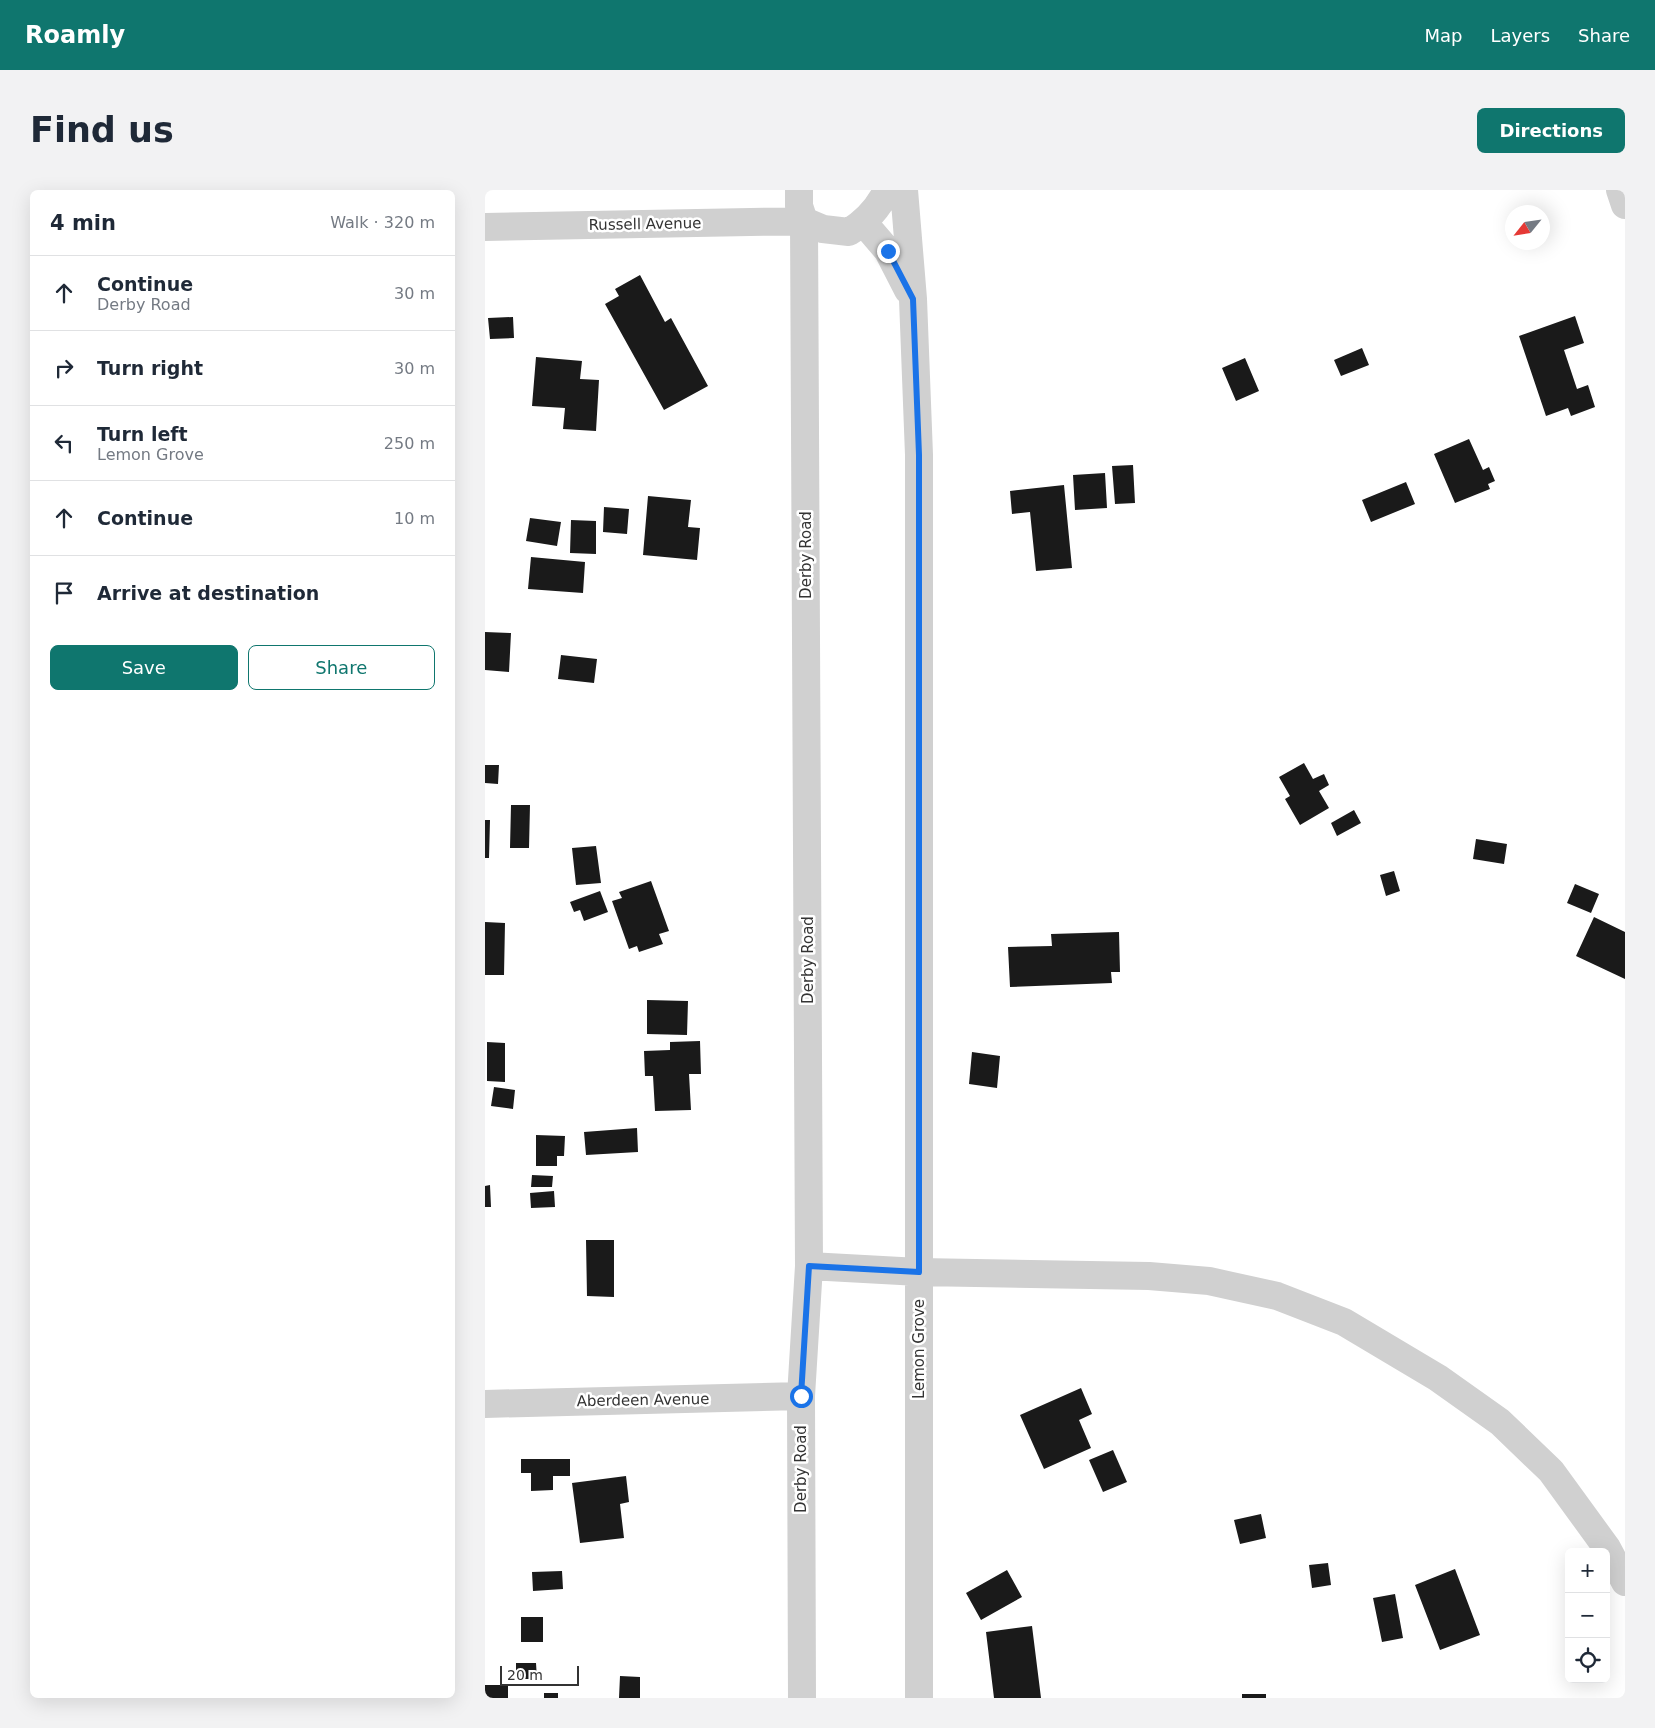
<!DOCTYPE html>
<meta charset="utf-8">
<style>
body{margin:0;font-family:"DejaVu Sans",sans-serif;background:#f2f2f3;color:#1f2937}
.controls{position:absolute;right:15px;bottom:15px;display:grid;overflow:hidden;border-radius:8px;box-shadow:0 5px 20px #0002}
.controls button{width:45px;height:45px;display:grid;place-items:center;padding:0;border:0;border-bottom:1px solid #e0e1e3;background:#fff;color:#1f2937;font:25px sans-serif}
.compass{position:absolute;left:1020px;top:15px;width:45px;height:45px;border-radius:50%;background:#fff;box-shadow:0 5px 20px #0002;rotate:240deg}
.scale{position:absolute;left:15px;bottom:12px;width:79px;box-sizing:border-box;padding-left:5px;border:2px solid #333;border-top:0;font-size:14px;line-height:18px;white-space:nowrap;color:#333;-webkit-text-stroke:4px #fff;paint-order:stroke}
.stop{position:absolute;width:15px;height:15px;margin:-11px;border:4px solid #1a73e8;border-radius:50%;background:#fff}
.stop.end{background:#1a73e8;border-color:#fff;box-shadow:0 1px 5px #0008}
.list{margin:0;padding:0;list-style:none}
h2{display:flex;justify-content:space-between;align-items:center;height:65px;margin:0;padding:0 20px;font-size:21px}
h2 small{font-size:16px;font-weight:400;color:#747a83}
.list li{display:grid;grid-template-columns:32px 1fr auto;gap:15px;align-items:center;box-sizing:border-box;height:75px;padding:0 20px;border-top:1px solid #e0e1e3}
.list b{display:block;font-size:19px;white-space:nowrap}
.list p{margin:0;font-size:16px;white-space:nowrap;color:#747a83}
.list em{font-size:16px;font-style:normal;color:#747a83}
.actions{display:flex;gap:10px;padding:15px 20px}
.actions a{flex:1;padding:11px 0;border:1px solid #0f766e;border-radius:8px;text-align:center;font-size:18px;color:#0f766e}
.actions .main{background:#0f766e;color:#fff}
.icon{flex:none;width:28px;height:28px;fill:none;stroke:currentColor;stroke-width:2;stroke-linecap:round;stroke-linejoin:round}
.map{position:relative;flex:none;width:1140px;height:1508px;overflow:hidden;border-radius:8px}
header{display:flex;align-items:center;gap:30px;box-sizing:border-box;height:70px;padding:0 25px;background:#0f766e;color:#fff}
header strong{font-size:24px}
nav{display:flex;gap:28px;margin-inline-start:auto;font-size:18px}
.intro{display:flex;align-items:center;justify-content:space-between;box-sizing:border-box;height:120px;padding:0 30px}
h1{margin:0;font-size:35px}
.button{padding:12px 22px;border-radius:8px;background:#0f766e;color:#fff;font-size:18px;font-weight:700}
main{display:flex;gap:30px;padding:0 30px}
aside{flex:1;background:#fff;border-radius:8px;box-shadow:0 5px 20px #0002}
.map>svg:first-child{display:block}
</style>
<header>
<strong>Roamly</strong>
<nav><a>Map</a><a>Layers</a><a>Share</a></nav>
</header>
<div class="intro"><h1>Find us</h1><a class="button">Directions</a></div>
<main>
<aside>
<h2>4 min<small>Walk · 320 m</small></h2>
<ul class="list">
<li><svg class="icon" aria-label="ahead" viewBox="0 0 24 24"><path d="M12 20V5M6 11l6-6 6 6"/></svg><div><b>Continue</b><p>Derby Road</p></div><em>30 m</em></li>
<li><svg class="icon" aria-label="right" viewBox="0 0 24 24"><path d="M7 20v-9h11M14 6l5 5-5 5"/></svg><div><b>Turn right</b></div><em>30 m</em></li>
<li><svg class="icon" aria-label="left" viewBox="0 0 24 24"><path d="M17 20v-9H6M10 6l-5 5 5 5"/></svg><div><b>Turn left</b><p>Lemon Grove</p></div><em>250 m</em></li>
<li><svg class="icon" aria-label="ahead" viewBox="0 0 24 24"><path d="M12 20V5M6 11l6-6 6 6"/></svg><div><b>Continue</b></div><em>10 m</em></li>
<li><svg class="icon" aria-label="arrive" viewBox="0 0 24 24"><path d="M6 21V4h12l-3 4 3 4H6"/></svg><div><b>Arrive at destination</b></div></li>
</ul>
<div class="actions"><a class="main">Save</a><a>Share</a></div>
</aside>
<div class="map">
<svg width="1140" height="1508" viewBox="0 0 1140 1508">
<rect width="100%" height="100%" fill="#fff"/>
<path fill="#1a1a1a" d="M155,85L180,132L186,128L223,196L179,220L120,114L134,106L130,99Z
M1090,126L1099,153L1079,160L1092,199L1103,195L1110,217L1086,226L1083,218L1061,226L1034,146Z
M28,127L29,148L5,149L3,128Z
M877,158L884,175L856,186L849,170Z
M51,167L97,171L95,189L114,190L111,241L78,239L80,218L47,216Z
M760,168L774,201L751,211L737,178Z
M984,249L998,280L1004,277L1010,291L1003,294L1005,299L970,313L949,264Z
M648,275L650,313L630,314L627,276Z
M620,283L622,318L590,320L588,285Z
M921,292L930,314L886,332L877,310Z
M579,295L587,378L551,381L545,322L527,324L525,301Z
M163,306L206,310L203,337L215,338L212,370L158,365Z
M119,317L144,319L142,344L118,342Z
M45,328L76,332L72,356L41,351Z
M86,330L111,331V364L85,363Z
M46,367L100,372L98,403L43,399Z
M0,442L26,443L24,482L0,480Z
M76,465L112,469L109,493L73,489Z
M819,573L828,589L839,584L844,595L834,601L844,618L815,635L800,609L805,606L794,587Z
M0,575H14L13,594L0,593Z
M26,615H45L44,658H25Z
M869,620L876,633L852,646L846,633Z
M0,630H5L4,668H0Z
M991,649L1022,654L1019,674L988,669Z
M111,656L116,693L91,695L87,658Z
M909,681L915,701L901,706L895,685Z
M166,691L184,741L174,744L178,754L154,762L152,756L144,759L127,711L137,708L134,702Z
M1090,694L1114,704L1106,723L1082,713Z
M115,701L123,722L99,731L95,720L89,722L85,712Z
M1109,727L1140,742V789L1091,766Z
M0,732L20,733L19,785H0Z
M634,742L635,782H626L627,793L525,797L523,757L567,756L566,744Z
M162,810L203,811L202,845L162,844Z
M215,851L216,884H204L206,920L170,921L168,886H160L159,861L185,860V852Z
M2,852L20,853V892L2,891Z
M487,862L515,866L512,898L484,894Z
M9,897L30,900L28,919L6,916Z
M152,938L153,962L101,965L99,942Z
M51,945L80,946L79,966H72V976H51Z
M47,985L68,986L67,997H46Z
M5,995L6,1017H0V996Z
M69,1001L70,1017L46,1018L45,1003Z
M101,1050H129V1107L102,1106Z
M596,1198L607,1224L594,1230L606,1258L559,1279L535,1225Z
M628,1260L642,1292L618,1302L604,1270Z
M36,1269H85V1286H68V1300L46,1301V1283H36Z
M141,1286L144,1312L135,1314L139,1348L95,1353L87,1293Z
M776,1324L781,1348L755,1354L749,1330Z
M843,1373L846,1395L827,1398L824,1375Z
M970,1379L995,1445L955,1460L930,1395Z
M522,1380L537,1407L496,1430L481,1403Z
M77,1381L78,1399L48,1401L47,1382Z
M910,1404L918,1448L897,1452L888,1408Z
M36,1427H58V1452H36Z
M547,1436L556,1508H509L501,1442Z
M31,1473H51L52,1489H31Z
M135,1486L155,1487V1508H134Z
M0,1495H23V1508H0Z
M59,1503H73V1508H59Z
M757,1504H781V1508H757Z"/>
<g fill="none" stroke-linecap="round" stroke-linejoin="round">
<path stroke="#d0d0d0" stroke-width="28" d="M314,0V16L319,31L324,1076L316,1206L317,1508
M419,0L428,109L434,265V1508
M1135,0L1140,15
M379,33L403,61L423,100
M0,37L319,31L338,39L364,42C380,32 394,17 402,0
M324,1076L434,1082L664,1086L724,1091L792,1106L859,1132L953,1188L1015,1232L1066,1281L1122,1358L1140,1392
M0,1214L316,1206"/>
</g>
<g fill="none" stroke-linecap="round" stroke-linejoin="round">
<path stroke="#1a73e8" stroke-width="6" d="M316,1206L324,1076L434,1082V265L428,109L403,61"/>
</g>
<g text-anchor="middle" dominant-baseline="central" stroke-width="5" stroke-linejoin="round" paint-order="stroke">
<g font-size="15" fill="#333" stroke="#fff">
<text transform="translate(160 34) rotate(-1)">Russell Avenue</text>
<text transform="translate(321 365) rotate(-90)">Derby Road</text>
<text transform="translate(323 770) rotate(-90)">Derby Road</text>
<text transform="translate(434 1159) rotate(-90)">Lemon Grove</text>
<text transform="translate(158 1210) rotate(-1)">Aberdeen Avenue</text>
<text transform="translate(316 1279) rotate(-90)">Derby Road</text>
</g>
</g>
</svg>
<div class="controls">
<button>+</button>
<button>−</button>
<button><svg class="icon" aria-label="locate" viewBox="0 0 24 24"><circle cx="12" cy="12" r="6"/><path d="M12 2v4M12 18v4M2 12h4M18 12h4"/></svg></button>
</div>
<svg class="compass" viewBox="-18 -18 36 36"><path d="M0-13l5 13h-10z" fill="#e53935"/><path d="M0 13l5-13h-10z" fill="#747a83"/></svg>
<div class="scale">20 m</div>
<div class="stop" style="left:316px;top:1206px"></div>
<div class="stop end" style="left:403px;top:61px"></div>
</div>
</main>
